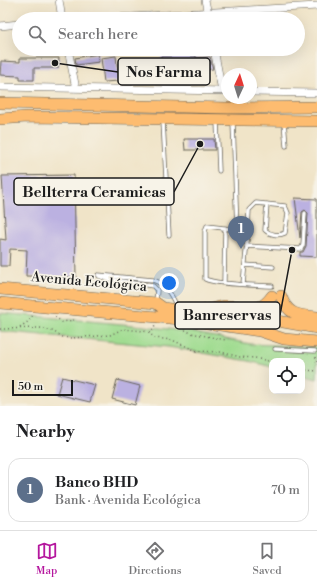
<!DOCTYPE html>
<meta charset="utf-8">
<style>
body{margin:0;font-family:"Libre Bodoni",serif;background:#f6f6f6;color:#202124}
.controls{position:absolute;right:12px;bottom:12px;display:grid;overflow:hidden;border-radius:8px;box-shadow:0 4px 16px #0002}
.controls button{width:36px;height:36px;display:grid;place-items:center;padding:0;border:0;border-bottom:1px solid #e0e0e0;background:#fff;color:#202124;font:20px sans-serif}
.compass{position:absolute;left:221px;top:68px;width:36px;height:36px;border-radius:50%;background:#fff;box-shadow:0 4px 16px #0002;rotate:4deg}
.scale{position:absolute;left:12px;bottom:10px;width:61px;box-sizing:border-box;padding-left:4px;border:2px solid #1c1c1c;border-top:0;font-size:11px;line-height:14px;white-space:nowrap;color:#1c1c1c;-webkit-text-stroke:3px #f7f3e8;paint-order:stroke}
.you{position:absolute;left:169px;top:283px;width:14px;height:14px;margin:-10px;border:3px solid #fff;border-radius:50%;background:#1a73e8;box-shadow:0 0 0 6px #1a73e833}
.badge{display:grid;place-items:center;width:26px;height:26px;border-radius:50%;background:#b5179e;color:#fff;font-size:13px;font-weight:700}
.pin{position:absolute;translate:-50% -33px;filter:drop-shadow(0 1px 2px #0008)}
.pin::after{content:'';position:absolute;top:21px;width:14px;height:12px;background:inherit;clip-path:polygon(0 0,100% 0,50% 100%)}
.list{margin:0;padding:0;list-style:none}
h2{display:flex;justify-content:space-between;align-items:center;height:52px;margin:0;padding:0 16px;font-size:17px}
h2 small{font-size:13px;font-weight:400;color:#757577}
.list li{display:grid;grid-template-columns:26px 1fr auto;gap:12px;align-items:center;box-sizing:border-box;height:64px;margin:0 8px 8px;padding:0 8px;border:1px solid #e0e0e0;border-radius:12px}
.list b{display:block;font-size:15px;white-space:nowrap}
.list p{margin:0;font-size:13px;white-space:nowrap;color:#757577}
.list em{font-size:13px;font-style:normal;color:#757577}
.icon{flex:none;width:22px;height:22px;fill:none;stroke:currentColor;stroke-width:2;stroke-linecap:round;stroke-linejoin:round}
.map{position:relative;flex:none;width:317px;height:406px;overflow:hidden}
.search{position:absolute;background:#fff;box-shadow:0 4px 16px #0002;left:12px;right:12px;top:12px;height:44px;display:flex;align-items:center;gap:10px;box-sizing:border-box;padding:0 14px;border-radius:22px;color:#757577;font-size:15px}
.sheet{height:124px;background:#fff}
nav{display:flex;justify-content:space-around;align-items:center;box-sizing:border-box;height:56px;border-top:1px solid #e0e0e0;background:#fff;font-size:11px;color:#757577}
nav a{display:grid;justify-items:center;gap:2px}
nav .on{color:#b5179e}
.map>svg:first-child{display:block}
</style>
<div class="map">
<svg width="317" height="406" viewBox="0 0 317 406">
<rect width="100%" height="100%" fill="#f7f3e8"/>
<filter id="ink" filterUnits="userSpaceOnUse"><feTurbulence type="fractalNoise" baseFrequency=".025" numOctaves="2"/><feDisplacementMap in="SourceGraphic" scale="8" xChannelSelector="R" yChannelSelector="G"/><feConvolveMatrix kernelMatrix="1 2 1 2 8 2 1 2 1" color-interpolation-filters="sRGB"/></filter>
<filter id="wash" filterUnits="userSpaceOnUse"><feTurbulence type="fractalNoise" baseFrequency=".012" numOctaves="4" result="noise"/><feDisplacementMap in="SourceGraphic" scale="16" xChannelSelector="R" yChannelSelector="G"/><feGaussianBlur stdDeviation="0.9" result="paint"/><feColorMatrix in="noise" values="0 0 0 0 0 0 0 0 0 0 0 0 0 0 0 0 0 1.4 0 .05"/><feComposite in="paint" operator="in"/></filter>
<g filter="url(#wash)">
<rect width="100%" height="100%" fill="#f0e4c8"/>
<path fill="#9fdb8f" stroke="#5e7c56" d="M0,313L144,326L191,332L250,344L317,347V379L302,375V361H272V367L249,361L169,347L0,331Z"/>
<g id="blocks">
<path fill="#bbb1e1" d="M98,54L99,62L76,65L75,58Z
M116,56L119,81L104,82L101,58Z
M161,56H196V58L210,57L213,69L196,71V66L175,68L176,76L164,78Z
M20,58H59L58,68H34V80H20V76L0,75L1,61L20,62Z
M184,139H214L215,150H185Z
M74,175L76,277L26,276L27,250L10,249L9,266H0V239L6,240L2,176Z
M295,198L317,199V257L300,256V252H303L306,246L308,213L305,210L302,212L300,238Z
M62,377L95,385L90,402L57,394Z
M117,380L140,386L135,405L112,399Z"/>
</g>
</g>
<g filter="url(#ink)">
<use href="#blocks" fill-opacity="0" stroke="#666258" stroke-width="1"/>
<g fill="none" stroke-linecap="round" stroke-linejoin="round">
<g stroke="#666258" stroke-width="5">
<path id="service" d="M163,121L169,235
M217,121L219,171
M233,122L237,229
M284,122L286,146
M248,231L249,210L256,203L285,206L288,213L285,233C279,236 270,235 265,230L267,204
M246,246L301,249L303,245L305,213
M245,265L273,267
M98,275L153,280C166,284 172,296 177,307
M99,276L107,279L153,286L157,290L156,302
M224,282L225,228
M243,284L248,231L207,226L205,231V279C217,285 257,285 272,286
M273,318L275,308
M275,349L315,351"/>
</g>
<g stroke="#666258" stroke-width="8">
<path id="minor" d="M59,0L62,19
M205,0L209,19
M98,19L317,6
M0,26L19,24
M68,49L76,89
M214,49L222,91
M0,87L227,91
M251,92L317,93"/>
</g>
<g stroke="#666258" stroke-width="12">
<path id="primary" d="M0,103L228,108L317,107
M0,119L27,117L317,121
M0,289L156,303L163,308L197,313L261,318L317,328
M281,296C288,316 299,315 317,317
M0,303L180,319L260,331L284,339L317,342
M206,310C212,309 219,307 225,306C246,305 258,316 272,296"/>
</g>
<path stroke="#666258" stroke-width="1.5" stroke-dasharray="1 3" stroke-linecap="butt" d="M55,317L62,322L74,320
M20,327L29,321L33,315
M0,329L40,328L52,331L63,337L71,338L110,335L123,329L144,331L149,333L155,338L172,340L197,351L221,352L240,357L255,358L272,362
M185,330L191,333L226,340
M149,333L153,330L155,326
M316,357L317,365
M302,370L317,371"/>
<use href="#service" stroke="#fff" stroke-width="3.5"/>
<use href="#minor" stroke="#fff" stroke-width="7"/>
<use href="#primary" stroke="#fdbc6f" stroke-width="11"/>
</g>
</g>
<g text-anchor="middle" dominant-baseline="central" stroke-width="3.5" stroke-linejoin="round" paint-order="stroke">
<g font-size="14" fill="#1c1c1c" stroke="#f7f3e8">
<text transform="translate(89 282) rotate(5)">Avenida Ecológica</text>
</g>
</g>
<path fill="none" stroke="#1c1c1c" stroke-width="1.5" d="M55 63L118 72M200 144L174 192M292 250L280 315"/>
<g fill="#1c1c1c" stroke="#f7f3e8" stroke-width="1.5">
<circle cx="55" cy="63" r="4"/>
<circle cx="200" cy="144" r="4"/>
<circle cx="292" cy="250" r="4"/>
</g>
<g fill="#f7f3e8" stroke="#1c1c1c" stroke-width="1.5">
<rect x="118" y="58" width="92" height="27" rx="4"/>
<rect x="14" y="178" width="160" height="27" rx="4"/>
<rect x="175" y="302" width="105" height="27" rx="4"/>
</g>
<g font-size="15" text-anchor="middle" font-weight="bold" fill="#1c1c1c">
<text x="164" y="77">Nos Farma</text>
<text x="94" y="197">Bellterra Ceramicas</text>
<text x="227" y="320">Banreservas</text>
</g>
</svg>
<div class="controls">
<button><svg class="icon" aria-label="locate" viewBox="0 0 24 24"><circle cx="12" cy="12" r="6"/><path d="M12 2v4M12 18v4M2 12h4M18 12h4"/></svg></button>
</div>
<svg class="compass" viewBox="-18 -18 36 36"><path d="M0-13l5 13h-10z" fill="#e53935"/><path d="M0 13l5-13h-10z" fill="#757577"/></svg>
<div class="scale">50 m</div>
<div class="you"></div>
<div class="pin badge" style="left:241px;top:249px;background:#5c6f8a">1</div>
<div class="search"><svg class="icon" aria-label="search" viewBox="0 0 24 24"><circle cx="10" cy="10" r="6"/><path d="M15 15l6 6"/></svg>Search here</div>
</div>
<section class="sheet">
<h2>Nearby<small></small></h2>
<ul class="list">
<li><span class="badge" style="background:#5c6f8a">1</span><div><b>Banco BHD</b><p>Bank · Avenida Ecológica</p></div><em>70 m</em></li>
</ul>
</section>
<nav>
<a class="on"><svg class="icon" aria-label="map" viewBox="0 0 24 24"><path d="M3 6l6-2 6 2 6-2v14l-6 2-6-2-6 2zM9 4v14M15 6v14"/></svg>Map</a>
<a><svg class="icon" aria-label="directions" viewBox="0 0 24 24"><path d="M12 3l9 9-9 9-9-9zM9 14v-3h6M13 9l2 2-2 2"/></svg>Directions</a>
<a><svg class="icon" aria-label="saved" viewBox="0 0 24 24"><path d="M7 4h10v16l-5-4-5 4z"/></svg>Saved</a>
</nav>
